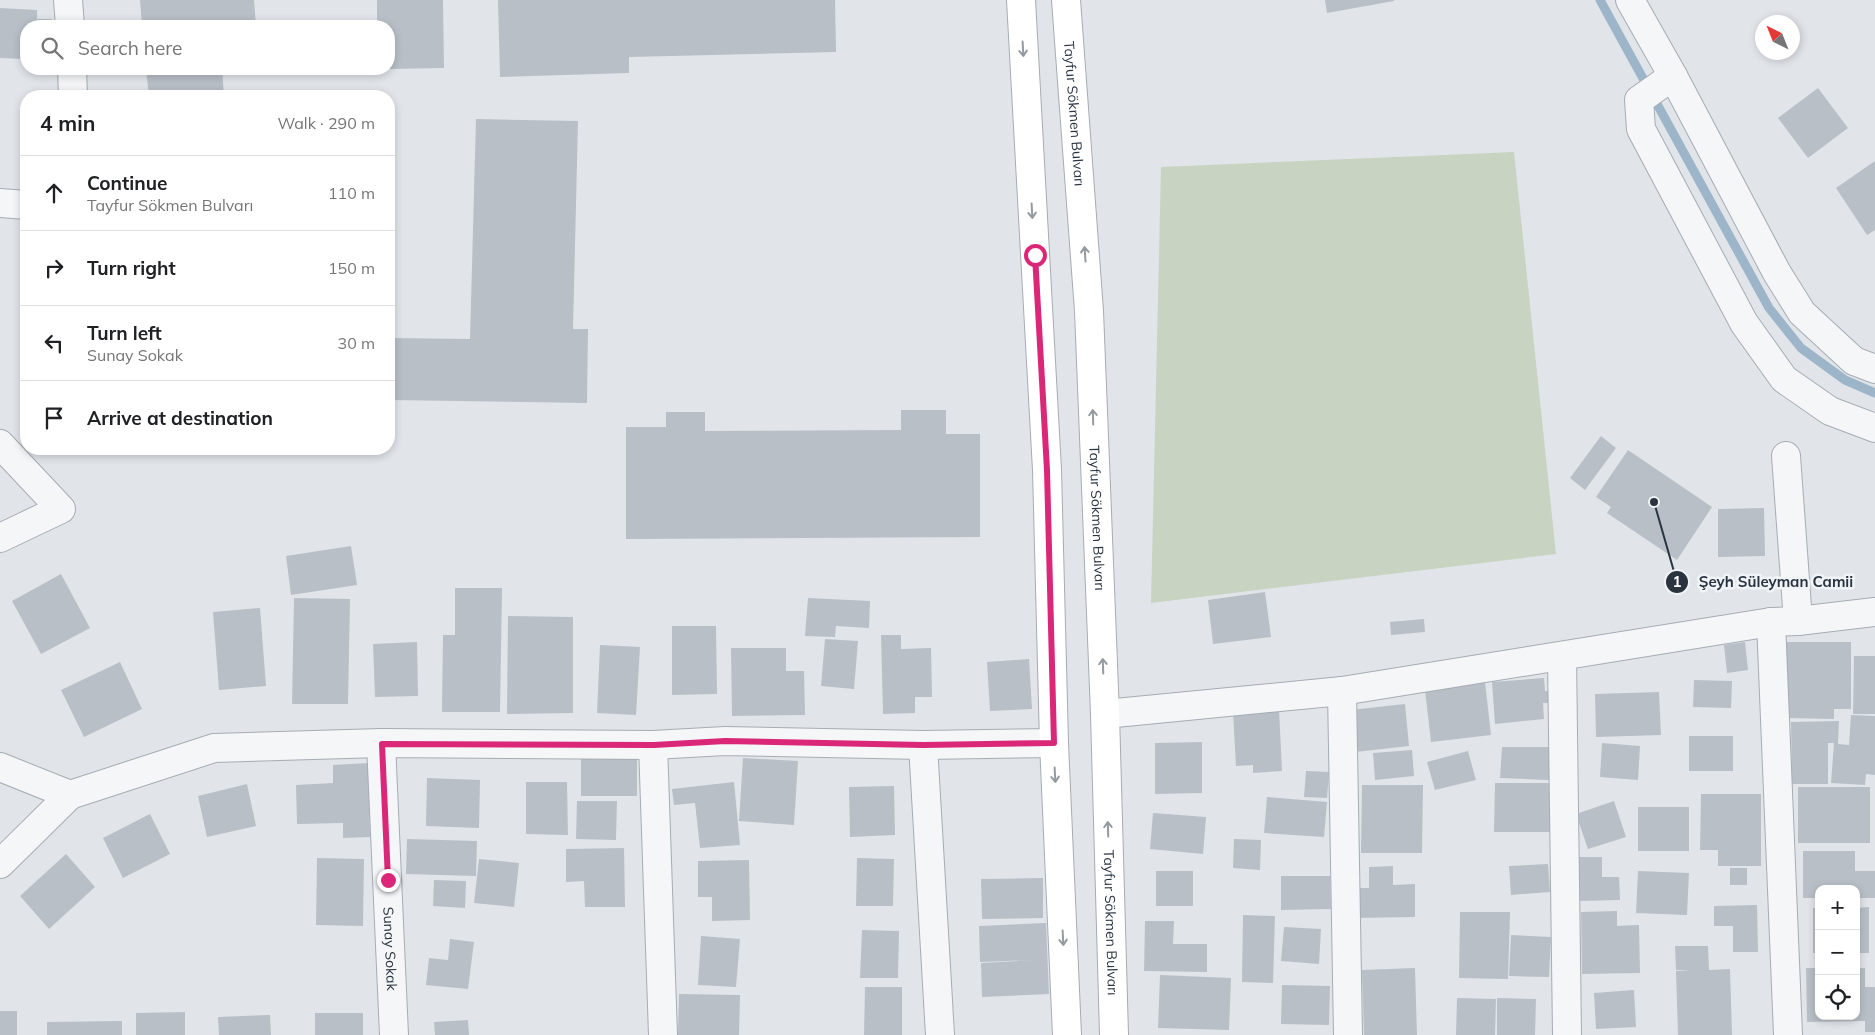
<!DOCTYPE html>
<meta charset="utf-8">
<style>
body{margin:0;font-family:Mulish,sans-serif;background:#f6f6f6;color:#202124}
.controls{position:absolute;right:15px;bottom:15px;display:grid;overflow:hidden;border-radius:10px;box-shadow:0 2px 8px #0003}
.controls button{width:45px;height:45px;display:grid;place-items:center;padding:0;border:0;border-bottom:1px solid #e0e0e0;background:#fff;color:#202124;font:25px sans-serif}
.compass{position:absolute;left:1755px;top:15px;width:45px;height:45px;border-radius:50%;background:#fff;box-shadow:0 2px 8px #0003;rotate:317deg}
.stop{position:absolute;width:15px;height:15px;margin:-11px;border:4px solid #db2777;border-radius:50%;background:#fff}
.stop.end{background:#db2777;border-color:#fff;box-shadow:0 1px 5px #0008}
.list{margin:0;padding:0;list-style:none}
h2{display:flex;justify-content:space-between;align-items:center;height:65px;margin:0;padding:0 20px;font-size:21px}
h2 small{font-size:16px;font-weight:400;color:#757577}
.list li{display:grid;grid-template-columns:32px 1fr auto;gap:15px;align-items:center;box-sizing:border-box;height:75px;padding:0 20px;border-top:1px solid #e0e0e0}
.list b{display:block;font-size:19px;white-space:nowrap}
.list p{margin:0;font-size:16px;white-space:nowrap;color:#757577}
.list em{font-size:16px;font-style:normal;color:#757577}
.icon{flex:none;width:28px;height:28px;fill:none;stroke:currentColor;stroke-width:2;stroke-linecap:round;stroke-linejoin:round}
.map{position:relative;flex:none;width:1875px;height:1035px;overflow:hidden}
.search{position:absolute;background:#fff;box-shadow:0 2px 8px #0003;left:20px;top:20px;width:375px;height:55px;display:flex;align-items:center;gap:12px;box-sizing:border-box;padding:0 18px;border-radius:20px;color:#757577;font-size:19px}
.panel{position:absolute;background:#fff;box-shadow:0 2px 8px #0003;left:20px;top:90px;width:375px;height:365px;border-radius:20px}
.map>svg:first-child{display:block}
</style>
<div class="map">
<svg width="1875" height="1035" viewBox="0 0 1875 1035">
<rect width="100%" height="100%" fill="#e1e5ea"/>
<path fill="#c8d3c2" d="M1514,152L1556,554L1151,603L1161,167Z"/>
<g fill="none" stroke-linecap="round" stroke-linejoin="round">
<path stroke="#9db5c9" stroke-width="9" d="M1600,0L1769,308L1801,348L1845,380L1875,393"/>
</g>
<path fill="#b8bfc6" d="M140,0H254L256,26H142Z
M377,0H443L444,68L389,69V26H377Z
M498,0H835L836,52L629,57V73L500,77Z
M1325,0H1394V1L1327,13Z
M0,8L37,10V19H52V26H26V59L0,58Z
M146,69H222L224,96H149Z
M1818,88L1848,128L1808,158L1778,118Z
M476,119L578,121L573,329H588L587,403L389,400V338L470,339Z
M1875,161V230L1867,235L1836,188Z
M901,410H946V434H980V537L626,539V427H666V412H705V431L901,430Z
M1601,436L1616,448L1585,490L1570,478Z
M1628,450L1712,507L1677,560L1607,513L1611,507L1596,497Z
M1764,508L1765,556L1718,557V509Z
M351,546L357,585L291,595L286,556Z
M61,574L90,628L41,654L12,601Z
M455,588H502L500,712H442L443,635H455Z
M1265,592L1271,637L1213,644L1208,600Z
M294,598L350,599L348,704H292Z
M808,598L870,601L869,628L836,626L835,637L805,636Z
M260,608L266,686L219,690L213,612Z
M508,616L573,617V713L507,714Z
M1424,619L1425,632L1391,635L1390,622Z
M672,626H716L717,694L672,695Z
M881,635H901V649L931,648L932,697H915V713L883,714Z
M825,639L858,641L854,689L821,686Z
M417,642L418,696L375,697L373,644Z
M1745,642L1748,670L1727,673L1724,645Z
M1787,642H1851V709H1834V719L1786,718Z
M600,645L640,647L636,715L597,713Z
M731,648H786V671H804L805,715L732,716Z
M1854,656H1875V714H1853Z
M1029,659L1032,709L990,711L987,662Z
M120,662L142,709L84,737L61,690Z
M1544,678L1545,691H1553L1554,703H1543L1544,719L1495,724L1492,682Z
M1694,680L1732,681L1731,708L1693,707Z
M1485,682L1491,735L1431,742L1425,690Z
M1659,692L1661,735L1596,737L1595,694Z
M1405,704L1409,746L1355,752L1350,710Z
M1279,709L1282,771L1253,773V765L1236,766L1233,712Z
M1851,715L1875,716V775L1866,774L1865,785L1831,783L1834,743H1828V784H1792L1791,722L1839,721L1838,744L1849,745Z
M1689,736H1733V771H1689Z
M1202,742V793L1155,794V743Z
M1602,743L1640,746L1638,780L1600,777Z
M1502,747H1549V780L1500,778Z
M1412,750L1414,776L1375,780L1373,753Z
M1468,751L1476,780L1435,790L1427,762Z
M743,758L798,761L794,825L739,821Z
M581,759H637V796H581Z
M368,763L370,837L343,838V823L297,824L296,785L333,783V765Z
M1306,771L1329,772L1327,798L1304,797Z
M427,778L480,780L479,828L426,826Z
M526,782H567L568,835L526,834Z
M734,782L740,845L700,848L695,803L674,805L672,789Z
M1495,783H1561L1560,832H1494Z
M247,784L256,826L207,837L198,796Z
M1362,785H1423L1422,853H1361Z
M894,786L895,835L850,837L849,787Z
M1798,787H1870V843H1798Z
M1701,794H1761V866H1718V850H1700Z
M1267,797L1327,802L1324,837L1264,833Z
M577,801H617L616,840L576,839Z
M1614,801L1626,837L1588,849L1576,814Z
M1638,807H1689V851H1638Z
M1153,813L1206,817L1203,854L1150,849Z
M150,814L170,854L123,878L103,838Z
M407,839L477,841L476,876L406,874Z
M1234,839L1261,840L1260,870L1233,868Z
M624,848L625,907H585L584,881L566,882V849Z
M1803,851H1855V871H1875V898H1856V889H1819V898H1803Z
M66,854L95,887L49,929L20,896Z
M1577,857H1602V877H1619L1620,900L1578,901Z
M317,858L364,859L363,926L316,925Z
M857,858L894,859L893,906H856Z
M479,859L519,863L514,907L474,903Z
M749,860L750,920L712,921V897H698V861Z
M1548,864L1550,892L1511,895L1509,866Z
M1393,866V885L1415,884V917L1354,918L1353,888H1369V867Z
M1730,868H1747V885H1730Z
M1156,871H1193V906H1156Z
M1638,871L1689,873L1687,915L1636,913Z
M1281,876H1330L1331,909L1281,910Z
M1043,878V918L982,919L981,879Z
M434,880L466,881L465,908L433,906Z
M1757,905L1758,952H1733V926H1714V906Z
M1869,907V953H1856V908Z
M1813,908H1819V953H1813Z
M1617,911V926L1639,925L1640,973L1582,974L1581,912Z
M1460,912H1510L1508,979L1459,978Z
M1243,915L1275,916L1273,983L1242,982Z
M1145,921H1174L1173,944H1207V972L1144,971Z
M1046,923L1049,994L982,997L981,963L1035,960L980,962L979,926Z
M1284,927L1321,929L1319,964L1281,961Z
M862,930L899,931L898,978H860Z
M1511,935L1551,937L1549,977L1509,976Z
M701,936L740,939L736,987L698,985Z
M450,939L474,942L468,989L426,985L429,958L448,960Z
M1675,946H1708L1709,970L1730,969L1732,1035H1678L1676,971L1691,970H1676Z
M1415,968L1417,1035H1364L1362,970Z
M1806,968H1819V1016H1856V968H1865V987H1875V1032H1865V1021L1807,1022Z
M1160,975L1231,978L1229,1030L1158,1028Z
M1282,985L1330,986L1329,1025L1281,1024Z
M865,987H902V1035H864Z
M1634,990L1636,1027L1596,1029L1594,993Z
M679,994L740,995L739,1035H678Z
M1457,998L1496,999L1495,1035H1456Z
M1497,998L1536,999L1535,1035H1497Z
M0,1011H17V1035H0Z
M185,1012V1035H136V1013Z
M315,1013H363V1035H315Z
M270,1015L271,1035H219L218,1017Z
M468,1020L469,1035H435L434,1022Z
M122,1021V1035H47V1022Z"/>
<g fill="none" stroke-linecap="round" stroke-linejoin="round">
<g stroke="#a6acb4" stroke-width="30">
<g id="minor">
<path d="M68,0L70,26"/>
<path d="M1630,0L1673,76L1777,273L1802,313L1854,361L1875,369"/>
<path d="M72,69L73,96"/>
<path d="M1673,76L1639,100L1641,129L1744,323L1784,379L1830,411L1875,428"/>
<path d="M0,203L26,205"/>
<path d="M0,444L61,509L0,538"/>
<path d="M1786,456L1798,621"/>
<path d="M1771,622L1788,1035"/>
<path d="M1562,656L1567,1035"/>
<path d="M1342,691L1348,1035"/>
<path d="M1105,714L1342,691L1771,622L1798,621L1875,612"/>
<path id="s1" d="M381,743L394,1035"/>
<path d="M653,745L663,1035"/>
<path d="M923,745L940,1035"/>
<path d="M0,767L70,795L214,748L381,743L653,745L725,741L923,745L1054,743"/>
<path d="M0,864L70,795"/>
</g>
</g>
<g stroke="#a6acb4" stroke-width="30">
<g id="secondary">
<path d="M1021,0L1047,470L1054,743L1067,1035"/>
<path id="s2" d="M1066,0L1089,311L1105,714L1114,1035"/>
</g>
</g>
<use href="#minor" stroke="#f4f6f8" stroke-width="28"/>
<use href="#secondary" stroke="#fff" stroke-width="28"/>
</g>
<defs><path id="oneway-shaft" d="M-6 0H5M1.5-3L5.5 0L1.5 3" fill="none" stroke-width="1.6" stroke-linecap="round" stroke-linejoin="round" transform="scale(1.25)"/></defs>
<g stroke="#949aa0">
<use href="#oneway-shaft" transform="translate(1023 49) rotate(87)"/>
<use href="#oneway-shaft" transform="translate(1032 211) rotate(87)"/>
<use href="#oneway-shaft" transform="translate(1085 254) rotate(-94)"/>
<use href="#oneway-shaft" transform="translate(1093 417) rotate(-92)"/>
<use href="#oneway-shaft" transform="translate(1103 666) rotate(-92)"/>
<use href="#oneway-shaft" transform="translate(1055 775) rotate(87)"/>
<use href="#oneway-shaft" transform="translate(1108 829) rotate(-92)"/>
<use href="#oneway-shaft" transform="translate(1063 938) rotate(87)"/>
</g>
<g fill="none" stroke-linecap="round" stroke-linejoin="round">
<path stroke="#db2777" stroke-width="6" d="M388,880L382,744L654,745L725,741L923,745L1054,743L1047,470L1035,255"/>
</g>
<g text-anchor="middle" dominant-baseline="central" stroke-width="5" stroke-linejoin="round" paint-order="stroke">
<g font-size="14" fill="#2a3441" stroke="#f1f4f7">
<text stroke="none"><textPath href="#s2" startOffset="114">Tayfur Sökmen Bulvarı</textPath></text>
<text stroke="none"><textPath href="#s2" startOffset="519">Tayfur Sökmen Bulvarı</textPath></text>
<text stroke="none"><textPath href="#s2" startOffset="924">Tayfur Sökmen Bulvarı</textPath></text>
<text stroke="none"><textPath href="#s1" startOffset="206">Sunay Sokak</textPath></text>
</g>
</g>
<path fill="none" stroke="#2a3441" stroke-width="2" d="M1654 502L1677 582"/>
<g fill="#2a3441" stroke="#f1f4f7" stroke-width="2">
<circle cx="1654" cy="502" r="5"/>
<circle cx="1677" cy="582" r="12"/>
</g>
<g font-size="15" text-anchor="middle" font-weight="bold" fill="#fff">
<text x="1677" y="587">1</text>
</g>
<g font-size="15" text-anchor="middle" font-weight="bold" fill="#2a3441" stroke="#f1f4f7" stroke-width="5" stroke-linejoin="round" paint-order="stroke">
<text x="1776" y="587">Şeyh Süleyman Camii</text>
</g>
</svg>
<div class="controls">
<button>+</button>
<button>−</button>
<button><svg class="icon" aria-label="locate" viewBox="0 0 24 24"><circle cx="12" cy="12" r="6"/><path d="M12 2v4M12 18v4M2 12h4M18 12h4"/></svg></button>
</div>
<svg class="compass" viewBox="-18 -18 36 36"><path d="M0-13l5 13h-10z" fill="#e53935"/><path d="M0 13l5-13h-10z" fill="#757577"/></svg>
<div class="stop" style="left:1035px;top:255px"></div>
<div class="stop end" style="left:388px;top:880px"></div>
<div class="search"><svg class="icon" aria-label="search" viewBox="0 0 24 24"><circle cx="10" cy="10" r="6"/><path d="M15 15l6 6"/></svg>Search here</div>
<section class="panel">
<h2>4 min<small>Walk · 290 m</small></h2>
<ul class="list">
<li><svg class="icon" aria-label="ahead" viewBox="0 0 24 24"><path d="M12 20V5M6 11l6-6 6 6"/></svg><div><b>Continue</b><p>Tayfur Sökmen Bulvarı</p></div><em>110 m</em></li>
<li><svg class="icon" aria-label="right" viewBox="0 0 24 24"><path d="M7 20v-9h11M14 6l5 5-5 5"/></svg><div><b>Turn right</b></div><em>150 m</em></li>
<li><svg class="icon" aria-label="left" viewBox="0 0 24 24"><path d="M17 20v-9H6M10 6l-5 5 5 5"/></svg><div><b>Turn left</b><p>Sunay Sokak</p></div><em>30 m</em></li>
<li><svg class="icon" aria-label="arrive" viewBox="0 0 24 24"><path d="M6 21V4h12l-3 4 3 4H6"/></svg><div><b>Arrive at destination</b></div></li>
</ul>
</section>
</div>
